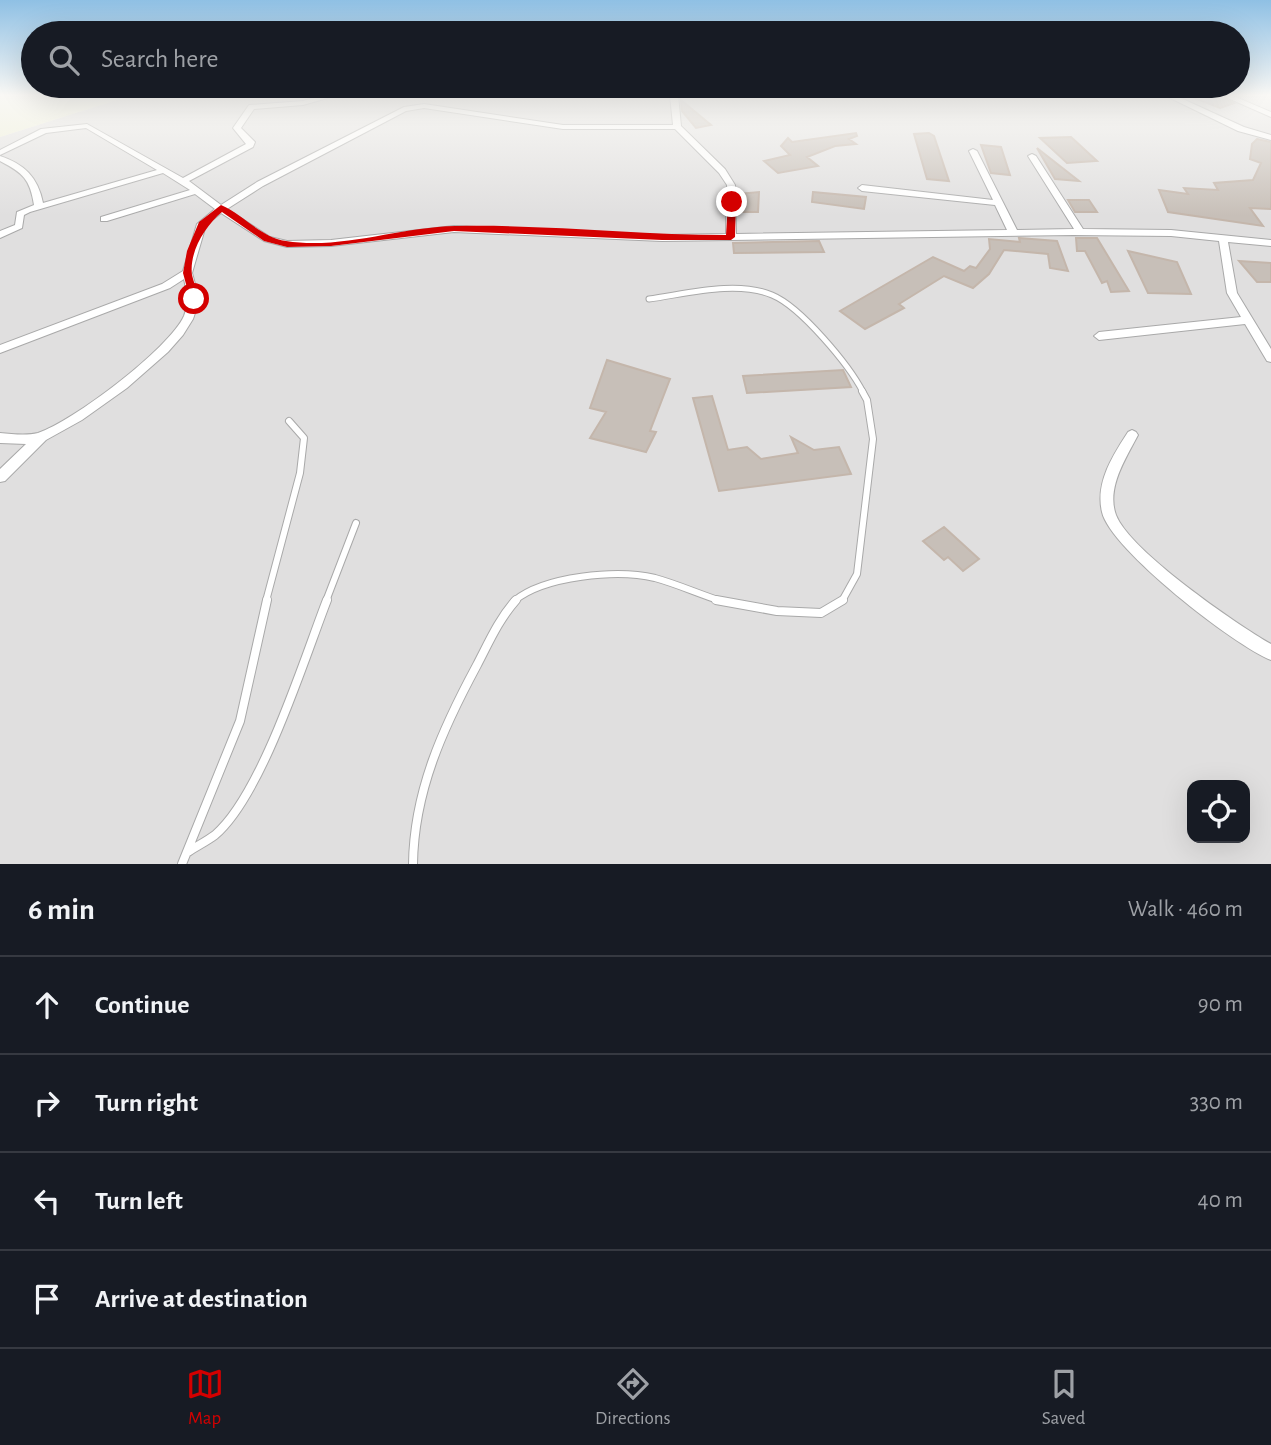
<!DOCTYPE html>
<meta charset="utf-8">
<style>
body{margin:0;font-family:"Alegreya Sans",sans-serif;background:#242831;color:#f1f3f6}
.controls{position:absolute;right:21px;bottom:21px;display:grid;overflow:hidden;border-radius:14px;box-shadow:0 7px 28px #0002}
.controls button{width:63px;height:63px;display:grid;place-items:center;padding:0;border:0;border-bottom:2px solid #363941;background:#171b24;color:#f1f3f6;font:35px sans-serif}
.stop{position:absolute;width:21px;height:21px;margin:-16px;border:5px solid #d40000;border-radius:50%;background:#fff}
.stop.end{background:#d40000;border-color:#fff;box-shadow:0 2px 7px #0008}
.list{margin:0;padding:0;list-style:none}
h2{display:flex;justify-content:space-between;align-items:center;height:91px;margin:0;padding:0 28px;font-size:30px}
h2 small{font-size:23px;font-weight:400;color:#9ea1a6}
.list li{display:grid;grid-template-columns:46px 1fr auto;gap:21px;align-items:center;box-sizing:border-box;height:98px;padding:0 28px;border-top:2px solid #363941}
.list b{display:block;font-size:26px;white-space:nowrap}
.list em{font-size:23px;font-style:normal;color:#9ea1a6}
.icon{flex:none;width:38px;height:38px;fill:none;stroke:currentColor;stroke-width:2;stroke-linecap:round;stroke-linejoin:round}
.map{position:relative;flex:none;width:1271px;height:864px;overflow:hidden}
.search{position:absolute;background:#171b24;box-shadow:0 7px 28px #0002;left:21px;right:21px;top:21px;height:77px;display:flex;align-items:center;gap:18px;box-sizing:border-box;padding:0 24px;border-radius:38px;color:#9ea1a6;font-size:26px}
.sheet{height:483px;background:#171b24}
nav{display:flex;justify-content:space-around;align-items:center;box-sizing:border-box;height:98px;border-top:2px solid #363941;background:#171b24;font-size:19px;color:#9ea1a6}
nav a{display:grid;justify-items:center;gap:4px}
nav .on{color:#d40000}
.map>svg:first-child{display:block}
</style>
<div class="map">
<svg width="1271" height="864" viewBox="0 0 1271 864">
<rect width="100%" height="100%" fill="#f2efe9"/>
<path fill="#e0dfdf" fill-rule="evenodd" d="M132,95H1271V864H0V137ZM1192,785H1245V838H1192Z"/>
<path fill="#eef0d5" d="M0,95H132L0,137Z"/>
<path fill="#c7bfb8" stroke="#c4b6ab" stroke-width="2" d="M1187,95H1219L1234,103L1220,108Z
M681,100L711,125L696,128L682,111Z
M856,133L857,136L849,139L856,144L835,146L807,157L818,166L778,173L764,161L790,155L781,146L788,138L792,142Z
M929,133L934,136L949,181L927,179L914,134Z
M1071,137L1097,161L1067,163L1040,138Z
M1257,139L1271,142V209L1250,208L1263,226L1168,212L1159,190L1188,194L1184,188L1218,190L1214,183L1253,180L1261,163L1250,159L1252,144Z
M981,145L1001,147L1010,175L991,173Z
M1037,148L1079,181L1055,179Z
M759,192L758,212H738V194Z
M813,192L866,197L864,209L812,202Z
M1068,200H1089L1097,212H1075Z
M1019,238L1057,241L1068,271L1050,268L1048,254L1004,250L989,274L973,288L944,276L899,304L904,308L865,329L840,311L933,257L964,271L970,266L976,268L990,249L989,239L1020,242Z
M1076,238H1097L1129,291L1111,292L1107,281L1102,283L1085,251H1077Z
M819,241L824,252L734,253L733,243Z
M1128,251L1177,262L1191,294L1148,293Z
M1239,261L1271,263V282H1257Z
M607,360L670,379L650,431L656,432L646,452L590,438L606,412L590,408Z
M843,370L851,387L747,393L743,376Z
M712,396L728,450L747,447L761,459L798,453L791,437L814,450L839,447L851,474L719,491L693,398Z
M944,527L979,559L963,571L948,557L944,560L923,541Z"/>
<g fill="none" stroke-linecap="round" stroke-linejoin="round">
<g stroke="#a9a9a9" stroke-width="7">
<path id="service-far2" d="M649,299C686,294 736,280 772,295C801,307 849,365 863,392"/>
</g>
<g stroke="#a9a9a9" stroke-width="8">
<path id="service-far1" d="M266,601L300,473L304,438L289,421
M326,601L356,523
M514,601C544,576 617,569 655,578C677,584 699,594 721,601
M842,601L857,574L873,439L867,400L862,391"/>
</g>
<g stroke="#a9a9a9" stroke-width="10">
<path id="service" d="M716,600L777,611L821,613L843,600
M188,852C197,846 207,841 215,835C262,795 304,659 327,600
M182,864L240,721L267,600
M413,864C414,791 443,728 477,665C489,642 499,619 516,600"/>
</g>
<g stroke="#a9a9a9" stroke-width="2">
<path id="minor" d="M325,95H338L303,105L254,109L241,128L255,142L253,147L189,181L221,205L257,182L404,107L424,104L563,125H673L670,95H678L681,126L725,169L735,185L736,234L1007,230L995,205L862,191L858,188L862,185L993,200L969,151L973,149L977,151L1017,230L1074,229L1028,156L1032,154L1036,156L1083,229L1171,230L1271,240V246L1228,242L1237,293L1271,349V362L1267,361L1245,324L1099,340L1094,336L1099,332L1241,317L1227,293L1219,241L1171,236L1073,235L662,241L454,232L331,246L287,247L264,241L221,213L206,225L192,273L197,291V307L193,319L183,335L168,352L127,388L82,420L46,440L5,481L0,482V469L26,444L0,443V433C12,434 26,436 38,433C72,422 169,349 184,316C189,304 187,292 184,279L170,288L0,353V345L162,284L183,271L197,224L215,209L195,194L107,221H101V217L190,190L163,173L30,212L24,215L22,228L0,238V231L15,225L17,212L34,205C30,179 23,173 0,161V156C24,164 38,177 43,203L157,170L86,128L46,133L0,155V150L41,129L87,124L183,178L246,144L233,128L249,105L303,101ZM424,108L563,129H675L719,173L727,185L726,234L662,235L454,226L331,240L287,241L270,237L227,209L263,186L406,111Z
M1164,95H1174L1244,127L1271,135V140L1238,131Z
M1221,95H1231L1271,112V117Z
M1132,430L1136,432L1138,435C1126,458 1106,488 1116,515C1130,551 1236,624 1271,644V660C1235,646 1110,549 1102,512C1095,483 1113,455 1128,432Z"/>
</g>
<use href="#service-far2" stroke="#fff" stroke-width="5"/>
<use href="#service-far1" stroke="#fff" stroke-width="6"/>
<use href="#service" stroke="#fff" stroke-width="8"/>
<use href="#minor" fill="#fff" fill-rule="evenodd"/>
</g>
<linearGradient id="sky" x2="0" y2="1"><stop stop-color="#8fc0e4"/><stop offset="0.44" stop-color="#f9f8f5"/><stop offset="1" stop-color="#f9f8f5" stop-opacity="0"/></linearGradient>
<rect width="1271" height="216" fill="url(#sky)"/>
<path fill="#d40000" d="M732,199L736,202L735,237L731,240H662L454,231L331,246L287,247L264,241L222,212C205,226 189,252 192,275C194,284 199,293 198,301L190,299L183,273L187,251L199,222L221,205C244,215 260,237 286,241C341,250 400,227 455,226C545,224 636,235 726,235L728,202Z"/>
</svg>
<div class="controls">
<button><svg class="icon" aria-label="locate" viewBox="0 0 24 24"><circle cx="12" cy="12" r="6"/><path d="M12 2v4M12 18v4M2 12h4M18 12h4"/></svg></button>
</div>
<div class="stop" style="left:194px;top:299px"></div>
<div class="stop end" style="left:732px;top:202px"></div>
<div class="search"><svg class="icon" aria-label="search" viewBox="0 0 24 24"><circle cx="10" cy="10" r="6"/><path d="M15 15l6 6"/></svg>Search here</div>
</div>
<section class="sheet">
<h2>6 min<small>Walk · 460 m</small></h2>
<ul class="list">
<li><svg class="icon" aria-label="ahead" viewBox="0 0 24 24"><path d="M12 20V5M6 11l6-6 6 6"/></svg><div><b>Continue</b></div><em>90 m</em></li>
<li><svg class="icon" aria-label="right" viewBox="0 0 24 24"><path d="M7 20v-9h11M14 6l5 5-5 5"/></svg><div><b>Turn right</b></div><em>330 m</em></li>
<li><svg class="icon" aria-label="left" viewBox="0 0 24 24"><path d="M17 20v-9H6M10 6l-5 5 5 5"/></svg><div><b>Turn left</b></div><em>40 m</em></li>
<li><svg class="icon" aria-label="arrive" viewBox="0 0 24 24"><path d="M6 21V4h12l-3 4 3 4H6"/></svg><div><b>Arrive at destination</b></div></li>
</ul>
</section>
<nav>
<a class="on"><svg class="icon" aria-label="map" viewBox="0 0 24 24"><path d="M3 6l6-2 6 2 6-2v14l-6 2-6-2-6 2zM9 4v14M15 6v14"/></svg>Map</a>
<a><svg class="icon" aria-label="directions" viewBox="0 0 24 24"><path d="M12 3l9 9-9 9-9-9zM9 14v-3h6M13 9l2 2-2 2"/></svg>Directions</a>
<a><svg class="icon" aria-label="saved" viewBox="0 0 24 24"><path d="M7 4h10v16l-5-4-5 4z"/></svg>Saved</a>
</nav>
